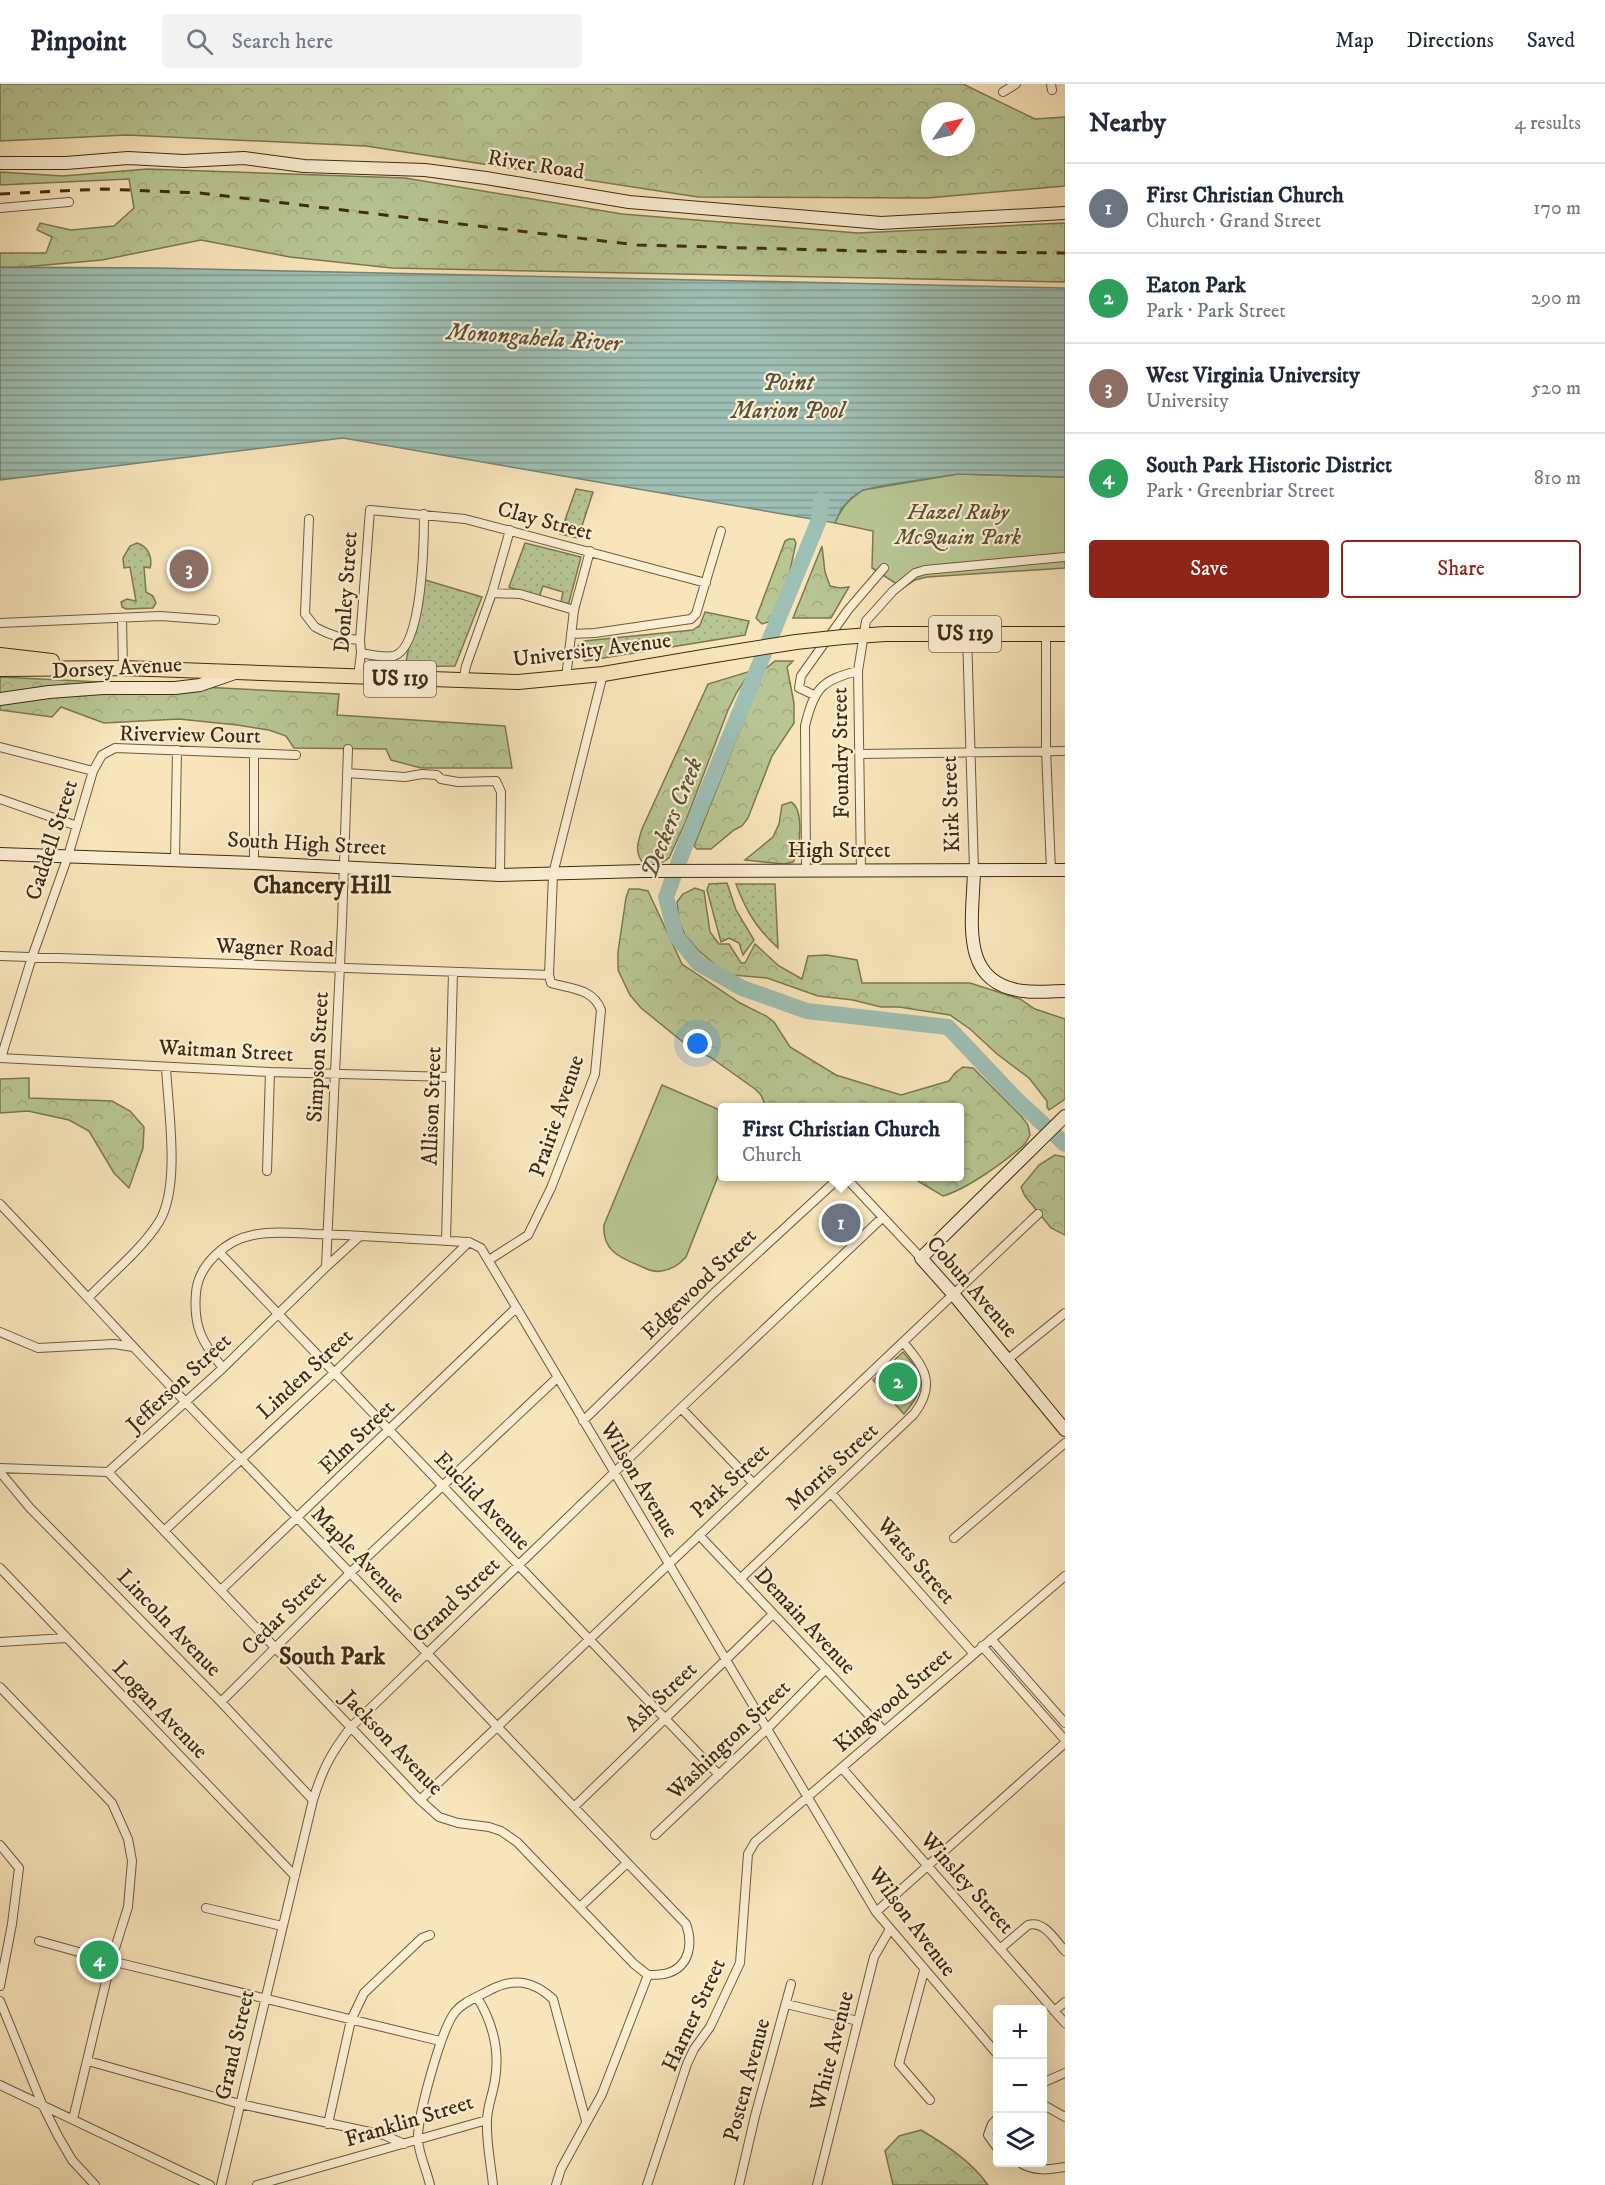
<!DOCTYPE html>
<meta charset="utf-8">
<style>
body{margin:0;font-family:"IM FELL DW Pica",serif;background:#f2f2f3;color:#1f2937}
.controls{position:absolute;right:18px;bottom:18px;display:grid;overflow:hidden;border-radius:6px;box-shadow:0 6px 24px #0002}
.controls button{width:54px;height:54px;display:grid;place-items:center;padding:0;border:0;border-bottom:2px solid #e0e1e3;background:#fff;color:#1f2937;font:30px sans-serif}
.compass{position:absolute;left:921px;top:18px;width:54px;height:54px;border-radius:50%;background:#fff;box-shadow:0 6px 24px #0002;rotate:56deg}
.you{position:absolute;left:698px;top:960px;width:21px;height:21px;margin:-15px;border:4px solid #fff;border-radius:50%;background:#1a73e8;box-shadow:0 0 0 9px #1a73e833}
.badge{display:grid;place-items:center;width:39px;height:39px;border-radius:50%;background:#8f2418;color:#fff;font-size:20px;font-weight:700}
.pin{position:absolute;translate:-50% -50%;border:3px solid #fff;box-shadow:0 2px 6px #0006}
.popup{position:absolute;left:718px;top:1019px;width:246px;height:78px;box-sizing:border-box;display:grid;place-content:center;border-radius:6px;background:#fff;filter:drop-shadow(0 2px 4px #0005);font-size:20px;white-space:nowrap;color:#747a83}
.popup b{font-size:22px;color:#1f2937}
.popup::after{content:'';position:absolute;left:50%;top:100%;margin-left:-12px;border:12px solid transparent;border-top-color:#fff}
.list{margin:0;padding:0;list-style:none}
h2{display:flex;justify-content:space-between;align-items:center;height:78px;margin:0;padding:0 24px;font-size:26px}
h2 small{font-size:20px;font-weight:400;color:#747a83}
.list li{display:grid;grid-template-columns:39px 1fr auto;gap:18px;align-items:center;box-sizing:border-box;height:90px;padding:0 24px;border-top:2px solid #e0e1e3}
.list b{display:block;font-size:22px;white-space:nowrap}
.list p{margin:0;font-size:20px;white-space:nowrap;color:#747a83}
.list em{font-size:20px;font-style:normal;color:#747a83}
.actions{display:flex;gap:12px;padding:18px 24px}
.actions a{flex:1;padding:14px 0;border:2px solid #8f2418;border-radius:6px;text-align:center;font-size:21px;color:#8f2418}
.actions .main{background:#8f2418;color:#fff}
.icon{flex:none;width:33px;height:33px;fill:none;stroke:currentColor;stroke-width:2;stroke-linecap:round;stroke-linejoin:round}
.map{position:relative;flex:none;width:1065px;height:2101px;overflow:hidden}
header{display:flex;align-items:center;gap:36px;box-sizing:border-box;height:84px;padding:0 30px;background:#fff;border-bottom:2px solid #e0e1e3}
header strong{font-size:28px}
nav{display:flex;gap:33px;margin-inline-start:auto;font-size:21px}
.search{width:420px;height:54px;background:#f2f2f3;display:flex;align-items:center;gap:15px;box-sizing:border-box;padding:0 21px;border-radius:6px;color:#747a83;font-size:22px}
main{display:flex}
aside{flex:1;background:#fff}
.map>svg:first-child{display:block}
</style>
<header>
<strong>Pinpoint</strong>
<div class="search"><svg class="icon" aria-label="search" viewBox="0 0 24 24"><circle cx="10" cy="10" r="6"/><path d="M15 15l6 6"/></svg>Search here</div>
<nav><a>Map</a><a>Directions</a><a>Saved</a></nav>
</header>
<main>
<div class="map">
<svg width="1065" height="2101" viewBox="0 0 1065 2101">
<defs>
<pattern id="grass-dots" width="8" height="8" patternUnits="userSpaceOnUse" patternTransform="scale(1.5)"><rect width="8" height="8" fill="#b8c694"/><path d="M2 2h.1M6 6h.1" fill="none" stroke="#9faa7f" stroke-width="1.8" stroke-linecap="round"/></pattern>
<pattern id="forest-crowns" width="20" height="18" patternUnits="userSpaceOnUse" patternTransform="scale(1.5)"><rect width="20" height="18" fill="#b8c694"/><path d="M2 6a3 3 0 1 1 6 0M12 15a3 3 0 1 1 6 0" fill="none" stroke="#9faa7f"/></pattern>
<pattern id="water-rules" width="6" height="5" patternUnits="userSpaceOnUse" patternTransform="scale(1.5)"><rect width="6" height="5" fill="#9ebfb4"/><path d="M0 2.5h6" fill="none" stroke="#829b91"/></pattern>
</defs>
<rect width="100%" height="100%" fill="#f9e5bb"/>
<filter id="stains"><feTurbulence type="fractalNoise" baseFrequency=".00333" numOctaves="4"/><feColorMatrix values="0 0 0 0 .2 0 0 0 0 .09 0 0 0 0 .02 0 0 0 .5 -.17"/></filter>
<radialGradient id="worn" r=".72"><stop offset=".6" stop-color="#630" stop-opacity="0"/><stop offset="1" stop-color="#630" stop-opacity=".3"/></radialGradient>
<path fill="url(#grass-dots)" stroke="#7c7852" stroke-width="1.5" d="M576,405L593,408L578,454L560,450Z
M137,459C148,462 153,474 150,484L144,483L146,508L153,512L156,519L153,524L126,525L122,523L121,518L127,515L136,517L130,483L124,484L123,474L130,462Z
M525,459L581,473L568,522L561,518L563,508L543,502L539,513L509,503Z
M422,495L482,513L455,582L405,583Z
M705,528L749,537L745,551L585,577L577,570L578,562L584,557L693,546L700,541Z
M727,799L736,826L754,856L743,871L739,859L729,854L721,858L707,806L709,800Z
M736,800H775L778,864C757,845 746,827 736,800Z"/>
<path fill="url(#forest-crowns)" stroke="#7c7852" stroke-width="1.5" fill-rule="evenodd" d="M0,0H963L1035,35L1065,33V102L927,114L698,113L366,62L127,51L0,57ZM930,27H966V63H930Z
M147,85L405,94L622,130L858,149L1065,139V198L392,184L290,173L201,156L102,176L0,185V169H46L52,153L37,146L40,139L71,146L114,142L134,124L129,95L0,101V88L63,92Z
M789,455H794L796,459L787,500L771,537L762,540L756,534L785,457Z
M822,462L825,488L830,502L840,504L849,503L831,534H793Z
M775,577H793L787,583L794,619V639L772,672L748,734L742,742L734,746L711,765H697L694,762L764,586Z
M751,587L737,608L728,626L685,739L669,774L661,779L652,781L643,779C634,768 638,758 642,745L708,600Z
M0,593L339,610L337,631L505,642L512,684H421L391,676L386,665L294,664L286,652L269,646L237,641L179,635L104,639L61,623L52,633L0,626Z
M791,718C804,725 801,767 793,778L784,780L745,776L773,753L779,740L782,721Z
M695,804L704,807L710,848L719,860H729L741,879H745L755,860L779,882L802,895L808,872L827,871L857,876L862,899H970L1020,915L1035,925L1065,935V1015L1049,1026L1047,1023V1017L1029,994L997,970L970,945L950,931L899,923H881L853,916L818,912L767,894L733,891L724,888L698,866L685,851L679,837L677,818L683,810Z
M629,805H639L648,807L682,880L740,919L766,932L774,938L790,963L836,991L901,1011L949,997L955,989L963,983L973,984L1022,1033L1028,1041L1030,1051L1025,1060C1006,1077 967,1105 943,1112L911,1093L960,1092V1024L766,1023L761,1011L755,1005L710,973L693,966L641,924L630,911L618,886V868L626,814Z
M29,994V1014L112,1017L130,1027L144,1043L143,1064L129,1104L114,1089L89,1047L69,1036L28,1027L0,1029V995Z
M1055,1071L1065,1073V1151L1051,1144L1025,1112L1021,1103L1039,1081Z
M921,2046C946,2061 971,2077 988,2101H893L885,2067L899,2052Z"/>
<path fill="#b8c694" stroke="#7c7852" stroke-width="1.5" d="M958,390L1065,393V484L927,493L915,496L903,504L872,484L873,447L835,439C842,423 849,415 863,406Z
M662,1001L722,1027V1082L686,1173C679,1181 671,1186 661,1187C653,1189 645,1184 638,1181C618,1173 602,1165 604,1141Z
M903,1268C926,1293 926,1304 904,1330L873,1296Z"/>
<path fill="url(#water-rules)" stroke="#788473" stroke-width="1.5" d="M0,183L156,184L1065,204V393L958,390L886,401L863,406L851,414L841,425L835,439L343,354L0,396Z"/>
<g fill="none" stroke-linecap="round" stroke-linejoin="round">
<path stroke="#9ebfb4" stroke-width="16" d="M821,416L819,436L687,756L666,813L676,852L698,879L742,904L807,927L948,943L1017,1016L1065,1060"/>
<g stroke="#6e5a3c" stroke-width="10">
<path id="street" d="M1051,0L1052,6
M1003,8L1016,0
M0,124L69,118
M309,435L305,530L315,543L325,548L341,554L360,556
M492,509L520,510L574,526
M122,534L123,584
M0,539L160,532L215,536
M571,550L595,549L691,535L696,530L721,447
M967,550L974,786
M1046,550V666L1051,786
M361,569C371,571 384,574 394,572C423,563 424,457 424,430
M358,593L361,569L360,556L370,426L465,435L706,499
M566,594L574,526L590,467
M463,597L466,582L492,509L510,446
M814,611L799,604L801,592L848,526L884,484
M0,663L93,687
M860,670L1065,667
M347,689L405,693L422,690L437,691L441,695L458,698L496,697L501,708L500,791
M0,715L77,742
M175,776L177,666
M254,779V670
M806,779L805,642C814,605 821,596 858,587
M861,787L858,587L866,537L893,507L915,489L925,486L1065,473
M0,872L549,891
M0,974L270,988L450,993
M1,974L32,873L68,772L93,687L102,671L115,664L296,671
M267,1087L270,988
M0,1120C81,1205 158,1292 241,1375L686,1840C693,1859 690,1882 668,1889C662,1891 654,1891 648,1891
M446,1157L453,888
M219,1168L719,1691
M489,1176L528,1151L551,1104L595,990L601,926C593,904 570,905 551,899L549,891L553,790L603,590
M326,1183L360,1152
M89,1213C112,1189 141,1166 159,1138C181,1102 168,1025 166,983
M0,1248L38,1264L114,1260L133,1263
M1007,1276L1065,1229
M223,1284C202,1259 193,1242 196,1209C198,1181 226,1156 253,1151C272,1147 294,1149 313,1150C365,1151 417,1156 469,1158L481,1164L876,1828L998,1971
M681,1324L753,1399
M583,1337L714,1209L839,1094L848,1096L921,1174
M0,1384L108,1388L223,1284L326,1183L342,838L348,665
M0,1388L30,1424L221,1618L313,1716
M108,1388L420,1716L439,1733L458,1739L489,1743L501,1747L517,1758L634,1880L648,1891
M831,1409L974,1570
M164,1447L334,1289L469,1158
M699,1451L884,1647
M954,1454L1065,1359
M0,1484L295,1792
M740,1495L914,1330C937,1300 924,1283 903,1258
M221,1506L516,1224
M991,1555L1065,1639
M0,1558L66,1554
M982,1562L1065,1656
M0,1603L112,1719L128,1755L132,1777L128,1823L111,1877L73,2035
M221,1618L350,1489L557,1294
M842,1684L1065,1939
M420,1716L1038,1130
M574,1723L773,1530
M655,1751L767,1645L826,1585
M0,1761L19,1784L12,1840L0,1902
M580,1823L627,1779
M206,1824L282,1842
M876,1828L1065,1659
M39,1857L111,1877L440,1957
M1001,1864L1028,1841C1044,1836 1055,1856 1065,1867
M924,1887L899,1980L930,2016
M477,1913C493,1939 500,1966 495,1996C493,2010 487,2023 487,2037C486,2058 491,2080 493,2101
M0,1917L42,2020L58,2052L72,2076L95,2101
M786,1920L858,1937
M1054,1927L1065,1918
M88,1977L240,2020L384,2051L404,2060
M1042,1999L1065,1989
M0,2001L210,2101
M1042,2020L1065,2033
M998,2034L992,2040L988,2051L998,2065
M328,2040L351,1936L364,1909L422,1854L430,1851
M1019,2078C1034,2088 1048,2086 1065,2083
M221,2101L313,1716C323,1684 331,1669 351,1643L681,1324L882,1134
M257,2101L487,2036
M430,2101C427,2087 419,2071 418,2056C417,2033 441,1946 455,1928C464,1917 478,1913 490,1906C515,1893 533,1897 553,1915L586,2037
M556,2101L561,2085L602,2010L648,1891
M647,2101L687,1980L694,1965L710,1943L740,1879L748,1770L755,1758L1065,1492
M739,2101L755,2032L791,1900
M817,2101L874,1873L890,1845"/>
</g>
<g stroke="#3f2b11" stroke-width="14">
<path id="secondary" d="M0,79H66L128,74L184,77L244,74L304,82L425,86L486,94L629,118L881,139L1065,129
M0,615L49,608L103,604H175L200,601L235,589
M0,770L254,779L500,791L643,787L1065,786
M974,786C973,835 958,899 1023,907C1037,909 1051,907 1065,907
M1065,1032L921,1174L954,1211L1065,1346"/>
</g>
<g stroke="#3f2b11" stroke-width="16">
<path id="primary" d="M843,553L885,550H1065
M0,571L52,577
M0,585L123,584L518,598L603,590L715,571"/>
</g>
<use href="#street" stroke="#fbeed3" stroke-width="8"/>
<use href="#secondary" stroke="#fbeed3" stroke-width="12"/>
<use href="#primary" stroke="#f9e5bb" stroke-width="14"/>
<path stroke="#3f2b11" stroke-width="3" stroke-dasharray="10 10" stroke-linecap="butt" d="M0,110L103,105L200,109L637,161L863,167L1065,169"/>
<g stroke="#3f2b11" stroke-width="16" stroke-linecap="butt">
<path id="primary-bridge" d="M715,571L796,558L843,553"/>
</g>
<use href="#primary-bridge" stroke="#f9e5bb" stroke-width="14"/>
</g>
<g text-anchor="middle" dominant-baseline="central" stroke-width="4.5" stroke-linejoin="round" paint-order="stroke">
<g fill="#fbeed3" stroke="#77664b" stroke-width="1.5">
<rect x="929" y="532" width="72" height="36" rx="4.5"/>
<rect x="364" y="577" width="72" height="36" rx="4.5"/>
</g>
<g font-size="21" font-weight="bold" fill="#3f2b11">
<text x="965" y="550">US 119</text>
<text x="400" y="595">US 119</text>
</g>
<g font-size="22" fill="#3f2b11" stroke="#fbeed3">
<text transform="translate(536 81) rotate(9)">River Road</text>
<text transform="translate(545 437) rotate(15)">Clay Street</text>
<text transform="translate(346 508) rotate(-86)">Donley Street</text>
<text transform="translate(592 566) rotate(-7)">University Avenue</text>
<text transform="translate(117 584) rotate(-3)">Dorsey Avenue</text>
<text transform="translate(190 651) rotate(1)">Riverview Court</text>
<text transform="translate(841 669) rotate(-91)">Foundry Street</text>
<text transform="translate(951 720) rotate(-92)">Kirk Street</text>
<text transform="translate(52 756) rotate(-72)">Caddell Street</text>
<text transform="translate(307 760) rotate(3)">South High Street</text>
<text x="839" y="766">High Street</text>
<text transform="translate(275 864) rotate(2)">Wagner Road</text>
<text transform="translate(226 967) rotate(3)">Waitman Street</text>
<text transform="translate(318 973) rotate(-87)">Simpson Street</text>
<text transform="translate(432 1022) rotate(-88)">Allison Street</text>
<text transform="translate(557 1032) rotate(-71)">Prairie Avenue</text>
<text transform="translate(699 1200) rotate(-44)">Edgewood Street</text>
<text transform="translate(972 1203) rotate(49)">Cobun Avenue</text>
<text transform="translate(305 1290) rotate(-43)">Linden Street</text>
<text transform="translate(179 1299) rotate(-43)">Jefferson Street</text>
<text transform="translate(357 1353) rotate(-44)">Elm Street</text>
<text transform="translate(832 1383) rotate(-43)">Morris Street</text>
<text transform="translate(639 1396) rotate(59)">Wilson Avenue</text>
<text transform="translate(730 1397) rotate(-43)">Park Street</text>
<text transform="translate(482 1417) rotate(46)">Euclid Avenue</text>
<text transform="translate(358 1471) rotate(46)">Maple Avenue</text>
<text transform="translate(916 1477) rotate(49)">Watts Street</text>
<text transform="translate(456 1516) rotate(-44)">Grand Street</text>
<text transform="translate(284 1529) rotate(-45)">Cedar Street</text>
<text transform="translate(805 1537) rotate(47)">Demain Avenue</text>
<text transform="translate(169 1539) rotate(46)">Lincoln Avenue</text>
<text transform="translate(661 1613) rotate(-44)">Ash Street</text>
<text transform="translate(893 1616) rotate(-41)">Kingwood Street</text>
<text transform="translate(160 1626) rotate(46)">Logan Avenue</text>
<text transform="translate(729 1656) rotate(-44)">Washington Street</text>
<text transform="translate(392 1659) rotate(46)">Jackson Avenue</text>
<text transform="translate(967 1799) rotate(48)">Winsley Street</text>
<text transform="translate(912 1838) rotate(53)">Wilson Avenue</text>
<text transform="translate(694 1931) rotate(-65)">Harner Street</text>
<text transform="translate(235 1961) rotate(-77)">Grand Street</text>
<text transform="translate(832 1967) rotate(-76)">White Avenue</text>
<text transform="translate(747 1996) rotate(-75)">Posten Avenue</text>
<text transform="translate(409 2037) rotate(-17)">Franklin Street</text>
</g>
<g font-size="22" font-style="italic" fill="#5d5232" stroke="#fbeed3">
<text x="958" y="428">Hazel Ruby<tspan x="958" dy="25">McQuain Park</tspan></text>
</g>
<g font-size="24" font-style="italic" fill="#57503a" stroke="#fbeed3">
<text transform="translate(534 254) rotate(4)">Monongahela River</text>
<text x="788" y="299">Point<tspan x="788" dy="28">Marion Pool</tspan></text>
<text transform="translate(672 734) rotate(-68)">Deckers Creek</text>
</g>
<g font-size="24" font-weight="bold" fill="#3f2b11" stroke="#fbeed3">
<text x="322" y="802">Chancery Hill</text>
<text x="332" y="1573">South Park</text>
</g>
</g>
<rect width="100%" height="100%" filter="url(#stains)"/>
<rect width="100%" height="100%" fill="url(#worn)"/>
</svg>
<div class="controls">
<button>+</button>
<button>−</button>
<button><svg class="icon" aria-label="layers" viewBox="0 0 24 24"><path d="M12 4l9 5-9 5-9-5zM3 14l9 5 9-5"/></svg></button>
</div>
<svg class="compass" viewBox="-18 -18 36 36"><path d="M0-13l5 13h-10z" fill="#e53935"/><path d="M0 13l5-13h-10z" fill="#747a83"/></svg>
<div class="you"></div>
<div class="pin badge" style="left:841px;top:1139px;background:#6b7280">1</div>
<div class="popup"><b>First Christian Church</b>Church</div>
<div class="pin badge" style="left:898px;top:1298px;background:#2e9e5b">2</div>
<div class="pin badge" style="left:189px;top:485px;background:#8d6e63">3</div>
<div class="pin badge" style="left:99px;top:1876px;background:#2e9e5b">4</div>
</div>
<aside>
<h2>Nearby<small>4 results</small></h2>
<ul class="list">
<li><span class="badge" style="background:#6b7280">1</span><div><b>First Christian Church</b><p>Church · Grand Street</p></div><em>170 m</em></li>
<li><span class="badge" style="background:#2e9e5b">2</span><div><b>Eaton Park</b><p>Park · Park Street</p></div><em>290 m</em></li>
<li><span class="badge" style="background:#8d6e63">3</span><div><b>West Virginia University</b><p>University</p></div><em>520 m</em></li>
<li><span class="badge" style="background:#2e9e5b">4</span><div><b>South Park Historic District</b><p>Park · Greenbriar Street</p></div><em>810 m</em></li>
</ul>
<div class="actions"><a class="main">Save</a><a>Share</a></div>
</aside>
</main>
